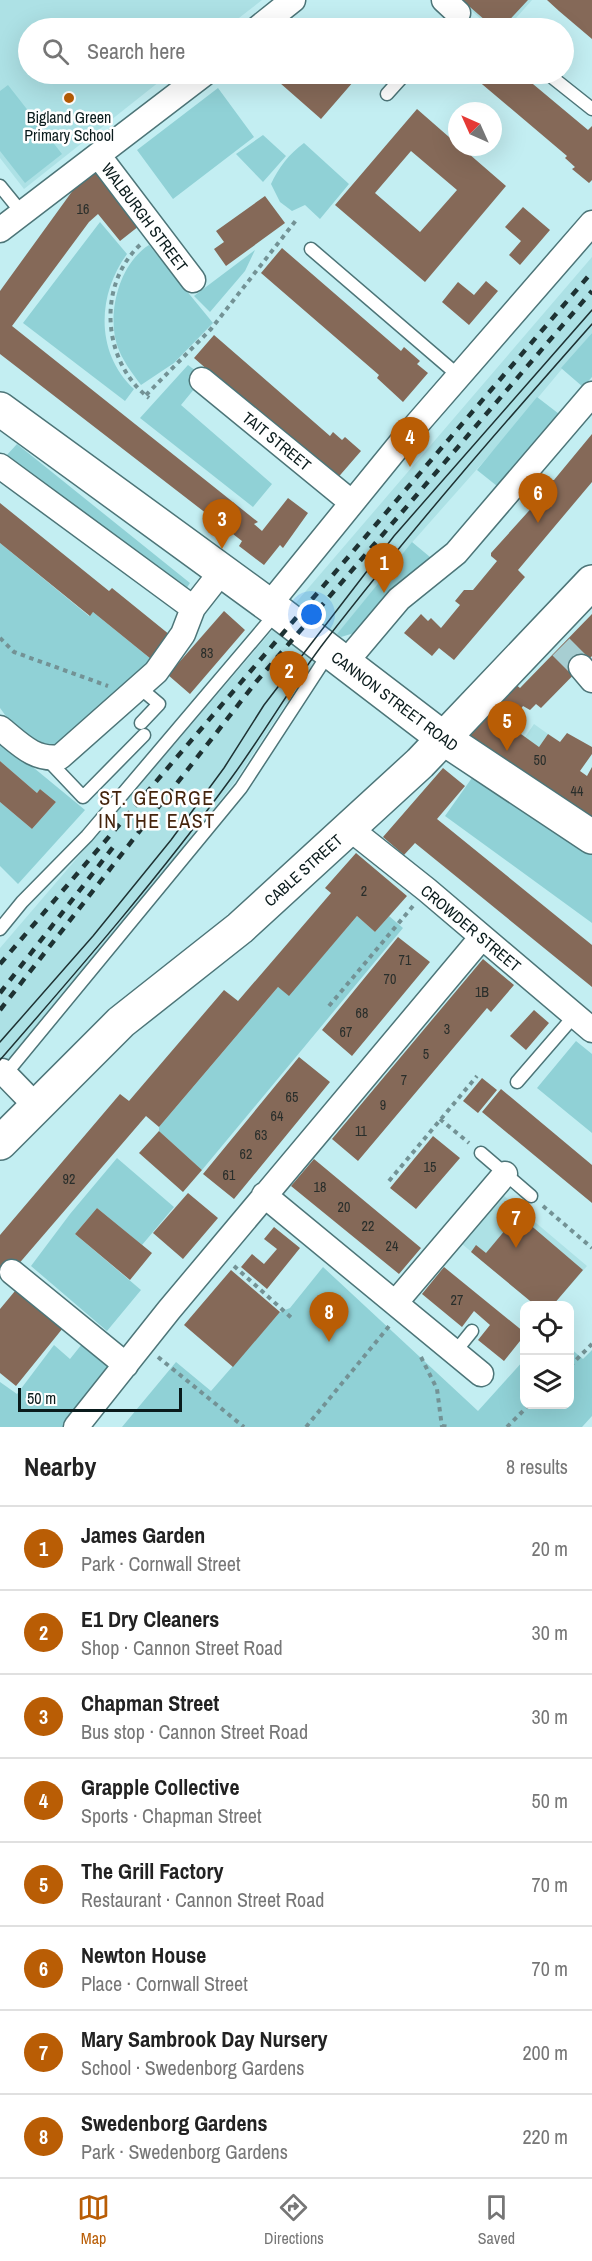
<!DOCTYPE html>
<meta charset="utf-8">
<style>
body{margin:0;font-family:"Archivo Narrow",sans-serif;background:#f2f2f2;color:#222}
.controls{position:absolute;right:18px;bottom:18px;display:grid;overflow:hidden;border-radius:12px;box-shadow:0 6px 24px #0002}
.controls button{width:54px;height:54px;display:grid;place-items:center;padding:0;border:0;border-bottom:2px solid #e0e0e0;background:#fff;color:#222;font:30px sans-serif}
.compass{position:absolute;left:448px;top:102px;width:54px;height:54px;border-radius:50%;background:#fff;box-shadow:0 6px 24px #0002;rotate:315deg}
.scale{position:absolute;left:18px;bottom:15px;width:164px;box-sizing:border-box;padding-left:6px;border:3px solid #0a1b1c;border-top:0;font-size:16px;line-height:21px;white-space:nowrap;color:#0a1b1c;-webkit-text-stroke:4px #fff;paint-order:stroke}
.you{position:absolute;left:312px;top:615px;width:21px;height:21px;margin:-15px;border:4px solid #fff;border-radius:50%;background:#1a73e8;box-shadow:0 0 0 9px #1a73e833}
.badge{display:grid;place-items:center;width:39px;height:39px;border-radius:50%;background:#b95d05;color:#fff;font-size:20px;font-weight:700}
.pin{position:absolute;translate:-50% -50px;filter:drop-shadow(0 2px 3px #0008)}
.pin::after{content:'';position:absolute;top:32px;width:21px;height:18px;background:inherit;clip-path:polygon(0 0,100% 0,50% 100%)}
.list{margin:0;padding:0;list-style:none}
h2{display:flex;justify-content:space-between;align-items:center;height:78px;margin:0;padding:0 24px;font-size:26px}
h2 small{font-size:20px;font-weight:400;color:#767676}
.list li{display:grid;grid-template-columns:39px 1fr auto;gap:18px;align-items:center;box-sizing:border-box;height:84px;padding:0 24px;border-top:2px solid #e0e0e0}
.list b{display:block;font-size:22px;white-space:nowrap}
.list p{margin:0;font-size:20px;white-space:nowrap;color:#767676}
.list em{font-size:20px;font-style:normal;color:#767676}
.icon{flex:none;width:33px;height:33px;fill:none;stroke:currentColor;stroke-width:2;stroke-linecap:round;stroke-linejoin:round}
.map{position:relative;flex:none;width:592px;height:1427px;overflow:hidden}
.search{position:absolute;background:#fff;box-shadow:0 6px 24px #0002;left:18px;right:18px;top:18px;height:66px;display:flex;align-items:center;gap:15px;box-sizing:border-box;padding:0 21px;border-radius:33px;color:#767676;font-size:22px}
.sheet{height:750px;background:#fff}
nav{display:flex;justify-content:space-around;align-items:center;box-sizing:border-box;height:84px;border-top:2px solid #e0e0e0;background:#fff;font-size:16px;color:#767676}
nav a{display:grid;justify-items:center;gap:3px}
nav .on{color:#b95d05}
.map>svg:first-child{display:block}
</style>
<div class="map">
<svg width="592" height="1427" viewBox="0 0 592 1427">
<rect width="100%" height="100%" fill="#c3eef2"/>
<path fill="#ade1e5" d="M0,0H262L226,28H28V74H169L24,189L0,158Z
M459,0H532L507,28H491Z
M592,257V333L501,442L408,547L307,672L234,783L87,969L0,1071V948Z
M534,724L548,734L522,772L508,762Z
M503,1195L587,1266L553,1305H535L462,1244Z"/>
<path fill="#90d1d6" d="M8,85L62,154L25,183L0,151V91Z
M218,88L254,137L173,199L137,150Z
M263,135L286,156L263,182L236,154Z
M304,143L349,184L320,219L305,205L292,211L280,202L271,184C279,167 289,154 304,143Z
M100,222L127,254C97,295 95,353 134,389L125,401L23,323Z
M149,245L213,323L174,363L141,385C132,373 122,360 117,345C107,313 119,264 149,245Z
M255,250L245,271L210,312L194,296Z
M592,333V377L583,387L561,368Z
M188,365L204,377L181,405L272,484L253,507L140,418Z
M537,397L563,417L502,490L477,470Z
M17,444L190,583L182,595L6,456Z
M412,542L430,557L364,630L341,637L337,634Z
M0,543L89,616L93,612L151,659C121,693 89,734 46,751L8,719L0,708Z
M0,740L85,810L18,884L0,866V802L32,829L56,802L40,789L37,793L0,761Z
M474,775L592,853V923L445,816Z
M357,916L375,932L389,916L403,928L202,1170L159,1131V1127L278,987L289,995Z
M576,1041L592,1054V1133L537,1088Z
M117,1158L174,1207L142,1245L97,1208L75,1234L141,1290L107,1331L31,1266L70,1214Z
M323,1267L478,1411L524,1360V1404H570V1348L583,1359L592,1350V1416L582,1427H122L176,1362L211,1391L280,1312L290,1308Z
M82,1344L112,1368L64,1427H0V1382L17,1394L54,1345L70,1359Z"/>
<path fill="#856958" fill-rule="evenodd" d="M462,0H528L502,28H494Z
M547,0H592V39L559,11Z
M288,74H360L321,119L280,83Z
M470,74H521L588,130L592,126V180L589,183L572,169L575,167L565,158L567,156Z
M417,109L457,144V147H461L506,186L425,282L335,205ZM411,151L457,190L420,232L375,193Z
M95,170L139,226L120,241L98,214L89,222L12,326L258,522L254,524L262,531L288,498L308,513L283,548L280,545L264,565L239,546L242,541L0,354V291L76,186Z
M265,196L285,223L226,266L214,249L224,242L216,231Z
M523,207L550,230L520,265L509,255L521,241L505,227Z
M282,248L401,351L404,347L420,361L417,364L428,373L403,402L377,378L379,375L261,273Z
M486,281L498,291L469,325L442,302L458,282L474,295Z
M214,335L330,436L333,432L342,440L345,437L361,451L335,481L194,358Z
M592,434V482L518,570L525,577L454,660L439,648L432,656L404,633L421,614L428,621L431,618L441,628L460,605L455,601L464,590H473L497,561L491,556V553L545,493L539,489L547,480H554Z
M0,503L109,591L112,588L170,635L151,659L93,612L90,616L0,543Z
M224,611L245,630L190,694L168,675Z
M592,614V656L541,708L536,704L530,710L523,706L513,719L493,706L514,683L520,688Z
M487,713L512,732L514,729L539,747L548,734L560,742L567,733L592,747V754L580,771L587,776L592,767V818L469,736V732Z
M0,761L37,793L40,789L56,802L32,829L0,802Z
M443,768L465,786L437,819L592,945V987L415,843L404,855L383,837Z
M356,853L407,896L375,932L357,916L289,996L278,987L159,1127L146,1116L4,1281L0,1277V1235L120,1094L129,1101L224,990L238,1001L331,893L325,888Z
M398,937L430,962L352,1056L322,1030Z
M483,959L514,985L491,1012L487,1008L358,1161L332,1139Z
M534,1010L549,1023L526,1050L510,1036Z
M299,1057L330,1082L234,1199L203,1174Z
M482,1078L497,1090L478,1113L463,1101Z
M501,1089L592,1165V1203L482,1112Z
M159,1131L202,1170L183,1192L139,1153Z
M433,1136L460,1158L416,1209L390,1188Z
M314,1159L421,1248L399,1274L291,1186Z
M188,1193L218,1218L183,1259L153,1233Z
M97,1208L152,1253L130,1280L75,1234Z
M521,1217L583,1270L553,1305H535L471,1252L476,1245L486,1253L511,1223L514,1225Z
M274,1227L300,1248L267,1289L241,1267L252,1254L264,1264L277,1249L264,1239Z
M444,1267L524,1332V1336L504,1361L478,1340L490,1325L474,1311L462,1327L422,1294Z
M231,1270L280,1312L233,1367L184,1325Z
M20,1285L67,1323L16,1386L0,1373V1309Z"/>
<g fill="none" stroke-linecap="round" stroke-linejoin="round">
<path stroke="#a7ced2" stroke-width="24" stroke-dasharray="24 12" stroke-linecap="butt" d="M561,647L581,667"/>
<g stroke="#4d7578" stroke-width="15">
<path id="lane" d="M445,28L458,13
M548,74L592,109
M387,94L405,74
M0,186L22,213
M311,249L459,376
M140,688L159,704L141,723
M47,759L83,797L144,735
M0,929L22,902L87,836L277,612
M4,1076L241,788L329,653
M517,1082L575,1015
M481,1153L531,1196
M455,1352L472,1331"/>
</g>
<g stroke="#4d7578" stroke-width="27">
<path id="street" d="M444,0L458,13
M258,28L293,0
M98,155L193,280
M0,230L204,74
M202,380L351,502
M0,466L193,608
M269,605L404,439L592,223
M345,663L399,599L456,553L592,394
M581,667L592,680
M0,728C19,743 34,761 60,757L156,672L183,634L193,608L222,571
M349,828L427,890L592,1030
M2,1071L36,1106
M264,1195L481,1374
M12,1272L126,1365
M396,1302L505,1174
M76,1427L169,1310L482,937"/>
</g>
<g stroke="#4d7578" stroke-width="36">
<path id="secondary" d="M0,409L277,611L443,738L592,837
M0,1143L121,1022L240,928L420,763L592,582"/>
</g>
<path stroke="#739295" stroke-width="4" stroke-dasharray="4.5 4.5" stroke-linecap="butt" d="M140,245C96,286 103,363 149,398
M146,395L211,329L297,219
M0,638L14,652L108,686
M329,1006L413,906
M440,1119L469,1143
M389,1181L477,1076
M543,1206L592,1248
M234,1266L294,1320
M158,1357L244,1427
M421,1357L437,1389L442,1427
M570,1366L592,1344
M442,1426L450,1427
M306,1427L390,1325
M507,1427L530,1404"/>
<use href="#lane" stroke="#fff" stroke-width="12"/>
<use href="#street" stroke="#fff" stroke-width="24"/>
<use href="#secondary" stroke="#fff" stroke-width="33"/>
<path stroke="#1e3233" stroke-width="1.5" d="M0,1042L93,936L171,840L224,768L264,705L394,536L592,310
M0,1060C80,968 160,876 232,777C265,732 292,684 326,640C410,531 501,427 592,324"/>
<path stroke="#1e3233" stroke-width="4.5" stroke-dasharray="8 8" stroke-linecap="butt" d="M0,964L592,272
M0,993L114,846
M0,1010L256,682L592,291"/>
</g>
<circle fill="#b95d05" stroke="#fff" stroke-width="2" cx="69" cy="98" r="6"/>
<g text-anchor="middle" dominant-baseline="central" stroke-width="5" stroke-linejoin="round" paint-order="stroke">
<g font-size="14" fill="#292e2b">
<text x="83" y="209">16</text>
<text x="207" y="653">83</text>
<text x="540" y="760">50</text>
<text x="577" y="791">44</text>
<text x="364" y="891">2</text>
<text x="405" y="960">71</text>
<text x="390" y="979">70</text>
<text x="482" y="992">1B</text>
<text x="362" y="1013">68</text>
<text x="447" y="1029">3</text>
<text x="346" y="1032">67</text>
<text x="426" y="1054">5</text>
<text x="404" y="1080">7</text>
<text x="292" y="1097">65</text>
<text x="383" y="1105">9</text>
<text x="277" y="1116">64</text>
<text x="361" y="1131">11</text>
<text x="261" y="1135">63</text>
<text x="246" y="1154">62</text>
<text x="430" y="1167">15</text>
<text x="229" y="1175">61</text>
<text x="69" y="1179">92</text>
<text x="320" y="1187">18</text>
<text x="344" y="1207">20</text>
<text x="368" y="1226">22</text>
<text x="392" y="1246">24</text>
<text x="457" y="1300">27</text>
</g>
<g font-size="16" fill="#0a1b1c" stroke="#fff">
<text x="69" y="117">Bigland Green<tspan x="69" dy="18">Primary School</tspan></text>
</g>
<g font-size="16" fill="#0a1b1c" stroke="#fff">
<text transform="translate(145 217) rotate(53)">WALBURGH STREET</text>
<text transform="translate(277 441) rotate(39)">TAIT STREET</text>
<text transform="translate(395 701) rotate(37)">CANNON STREET ROAD</text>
<text transform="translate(303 870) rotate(-42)">CABLE STREET</text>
<text transform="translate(471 928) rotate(40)">CROWDER STREET</text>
</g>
<g font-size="20" letter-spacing="1.5" fill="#44240d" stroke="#fff">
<text x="157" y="797">ST. GEORGE<tspan x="157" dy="23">IN THE EAST</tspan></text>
</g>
</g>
</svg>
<div class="controls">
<button><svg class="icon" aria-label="locate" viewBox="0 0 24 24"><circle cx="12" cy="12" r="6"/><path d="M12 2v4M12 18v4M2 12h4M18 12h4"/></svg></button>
<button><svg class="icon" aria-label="layers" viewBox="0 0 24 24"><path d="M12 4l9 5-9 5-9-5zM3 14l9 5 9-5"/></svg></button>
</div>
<svg class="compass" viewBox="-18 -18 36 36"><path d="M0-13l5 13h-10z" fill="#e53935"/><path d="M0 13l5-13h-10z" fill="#767676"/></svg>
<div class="scale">50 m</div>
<div class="you"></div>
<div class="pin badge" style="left:384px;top:593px">1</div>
<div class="pin badge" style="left:289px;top:701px">2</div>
<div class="pin badge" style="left:222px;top:549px">3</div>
<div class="pin badge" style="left:410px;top:467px">4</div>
<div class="pin badge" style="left:507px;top:751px">5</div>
<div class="pin badge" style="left:538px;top:523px">6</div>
<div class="pin badge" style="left:516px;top:1248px">7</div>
<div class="pin badge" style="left:329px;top:1342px">8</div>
<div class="search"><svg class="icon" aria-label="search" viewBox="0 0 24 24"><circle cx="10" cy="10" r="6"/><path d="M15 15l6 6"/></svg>Search here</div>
</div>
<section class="sheet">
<h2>Nearby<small>8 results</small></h2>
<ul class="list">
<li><span class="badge">1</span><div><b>James Garden</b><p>Park · Cornwall Street</p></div><em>20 m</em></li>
<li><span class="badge">2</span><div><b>E1 Dry Cleaners</b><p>Shop · Cannon Street Road</p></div><em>30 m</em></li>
<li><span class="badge">3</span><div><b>Chapman Street</b><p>Bus stop · Cannon Street Road</p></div><em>30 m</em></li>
<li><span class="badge">4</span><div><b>Grapple Collective</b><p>Sports · Chapman Street</p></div><em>50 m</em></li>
<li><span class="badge">5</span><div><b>The Grill Factory</b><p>Restaurant · Cannon Street Road</p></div><em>70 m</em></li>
<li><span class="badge">6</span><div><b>Newton House</b><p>Place · Cornwall Street</p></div><em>70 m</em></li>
<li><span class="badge">7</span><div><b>Mary Sambrook Day Nursery</b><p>School · Swedenborg Gardens</p></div><em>200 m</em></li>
<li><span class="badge">8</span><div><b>Swedenborg Gardens</b><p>Park · Swedenborg Gardens</p></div><em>220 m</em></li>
</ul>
</section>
<nav>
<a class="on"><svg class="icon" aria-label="map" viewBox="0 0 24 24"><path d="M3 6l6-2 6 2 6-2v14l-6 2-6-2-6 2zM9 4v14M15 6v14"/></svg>Map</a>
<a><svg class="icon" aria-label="directions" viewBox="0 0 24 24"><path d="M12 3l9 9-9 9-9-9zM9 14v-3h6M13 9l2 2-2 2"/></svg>Directions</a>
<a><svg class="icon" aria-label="saved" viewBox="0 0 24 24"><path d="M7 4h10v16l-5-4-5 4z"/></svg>Saved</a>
</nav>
